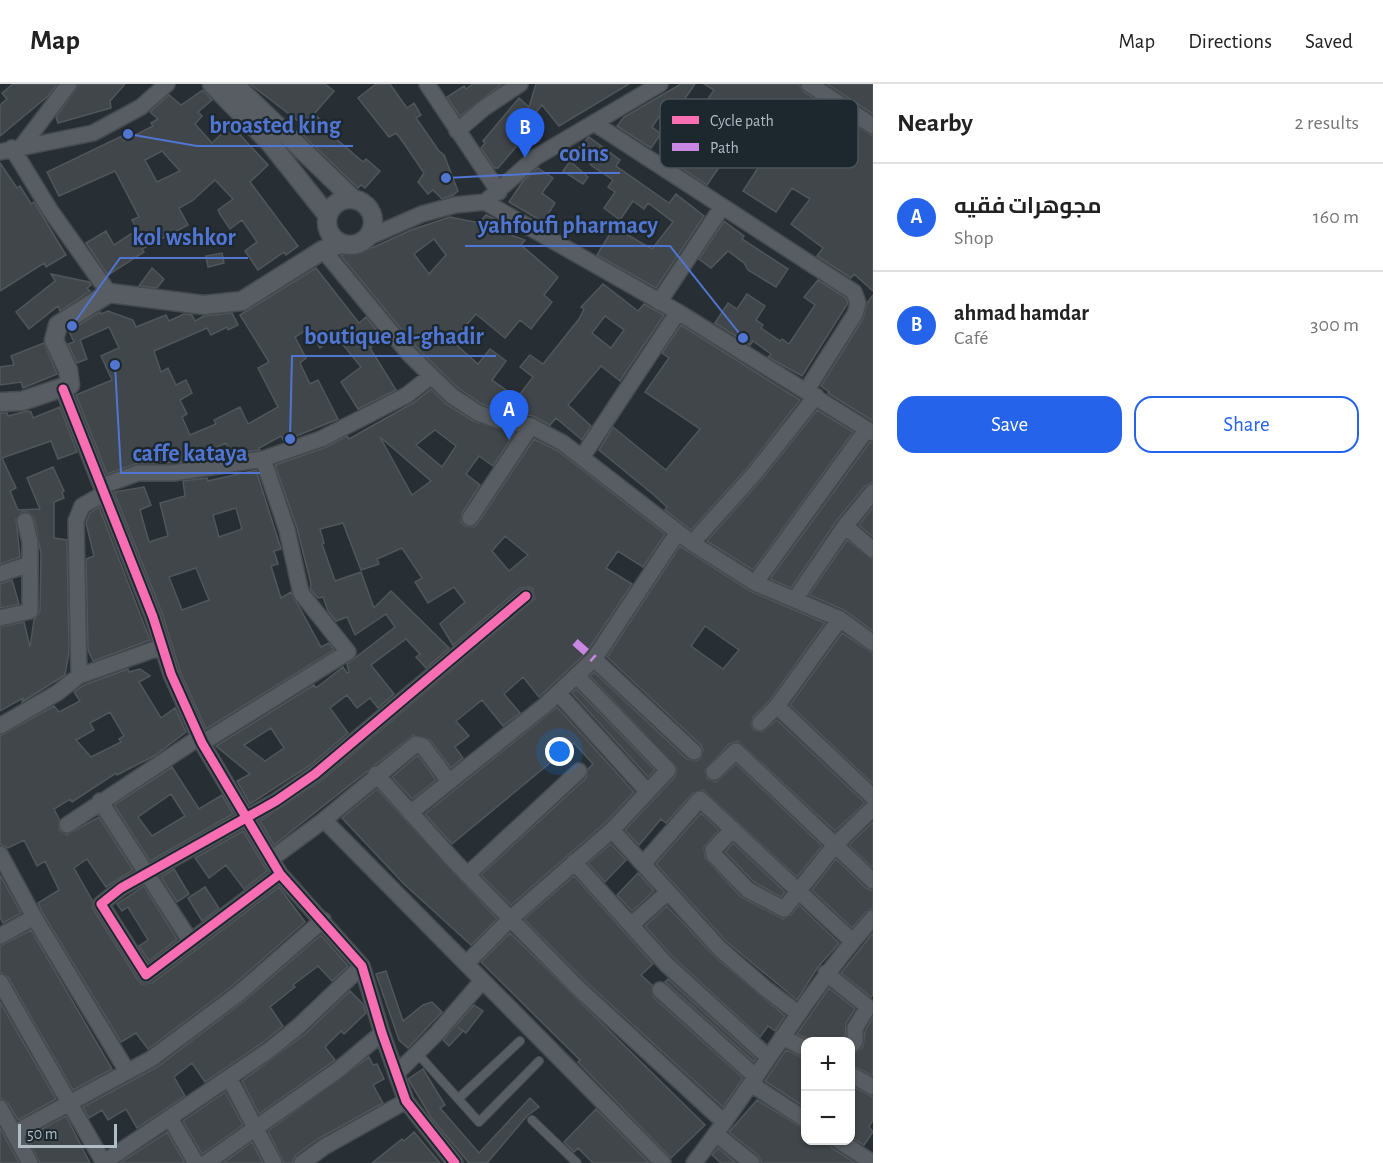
<!DOCTYPE html>
<meta charset="utf-8">
<style>
body{margin:0;font-family:"Alegreya Sans",Cairo,sans-serif;background:#f2f2f2;color:#222}
.controls{position:absolute;right:18px;bottom:18px;display:grid;overflow:hidden;border-radius:12px;box-shadow:0 2px 4px #0004}
.controls button{width:54px;height:54px;display:grid;place-items:center;padding:0;border:0;border-bottom:2px solid #e0e0e0;background:#fff;color:#222;font:30px sans-serif}
.scale{position:absolute;left:18px;bottom:15px;width:99px;box-sizing:border-box;padding-left:6px;border:3px solid #b1bdc5;border-top:0;font-size:16px;line-height:21px;white-space:nowrap;color:#b1bdc5;-webkit-text-stroke:4px #1c272e;paint-order:stroke}
.you{position:absolute;left:560px;top:668px;width:21px;height:21px;margin:-15px;border:4px solid #fff;border-radius:50%;background:#1a73e8;box-shadow:0 0 0 9px #1a73e833}
.badge{display:grid;place-items:center;width:39px;height:39px;border-radius:50%;background:#2563eb;color:#fff;font-size:20px;font-weight:700}
.pin{position:absolute;translate:-50% -50px;filter:drop-shadow(0 2px 3px #0008)}
.pin::after{content:'';position:absolute;top:32px;width:21px;height:18px;background:inherit;clip-path:polygon(0 0,100% 0,50% 100%)}
.list{margin:0;padding:0;list-style:none}
h2{display:flex;justify-content:space-between;align-items:center;height:78px;margin:0;padding:0 24px;font-size:26px}
h2 small{font-size:20px;font-weight:400;color:#767676}
.list li{display:grid;grid-template-columns:39px 1fr auto;gap:18px;align-items:center;box-sizing:border-box;height:108px;padding:0 24px;border-top:2px solid #e0e0e0}
.list b{display:block;font-size:22px;white-space:nowrap}
.list p{margin:0;font-size:20px;white-space:nowrap;color:#767676}
.list em{font-size:20px;font-style:normal;color:#767676}
.actions{display:flex;gap:12px;padding:18px 24px}
.actions a{flex:1;padding:14px 0;border:2px solid #2563eb;border-radius:18px;text-align:center;font-size:21px;color:#2563eb}
.actions .main{background:#2563eb;color:#fff}
.map{position:relative;flex:none;width:873px;height:1079px;overflow:hidden}
header{display:flex;align-items:center;gap:36px;box-sizing:border-box;height:84px;padding:0 30px;background:#fff;border-bottom:2px solid #e0e0e0}
header strong{font-size:28px}
nav{display:flex;gap:33px;margin-inline-start:auto;font-size:21px}
main{display:flex}
aside{flex:1;background:#fff}
.map>svg:first-child{display:block}
</style>
<header>
<strong>Map</strong>
<nav><a>Map</a><a>Directions</a><a>Saved</a></nav>
</header>
<main>
<div class="map">
<svg width="873" height="1079" viewBox="0 0 873 1079">
<rect width="100%" height="100%" fill="#282f34"/>
<path fill="#40464a" stroke="#50575b" stroke-width="1.5" fill-rule="evenodd" d="M13,0H57L48,12L0,52V21L7,15L2,9Z
M79,0H125L110,17L111,24L58,39L56,33Z
M250,0H325L334,7L314,30L322,37L319,40L363,78L366,75L380,87L365,104L361,101L358,104L303,51L298,45L302,40Z
M376,0H390L407,24L414,19L421,31L416,34L439,67L444,71L458,107L453,111L442,115L433,106L428,110L418,98L424,89L403,58L396,49L389,53L358,14Z
M473,0H502L460,32L447,13L464,2L466,5Z
M536,0H629L559,42L542,21L528,38L531,41L524,48L527,50L498,84H494L481,64L485,59L483,57L519,14L529,23Z
M681,0H695L675,29L665,24L652,43L661,50L651,64L617,42L624,33Z
M704,0H799L804,8L873,52V207L854,190L851,194L817,172L823,164L791,140L810,115L792,104L776,128L743,107L758,84L754,82L756,79L732,64L707,101L668,75L714,6Z
M827,0H873V30Z
M203,6L212,16L198,28L202,32L195,40L212,59L231,41L268,81L250,98L298,162L286,171L284,168L258,186L245,167L257,158L242,136L230,145L220,130L218,126L233,115L215,96L192,117L179,124L188,141L142,165L144,168L108,191L86,159L106,147L114,161L137,146L132,136L139,133L115,87L59,112L47,88L122,52L124,57L153,42L151,39L158,35L150,28L169,11L181,21ZM162,67L180,87L157,98L145,76Z
M589,53L620,76L616,82L669,119L676,110L704,132L656,204L597,171L614,143L652,165L673,138L648,119L644,125L633,117L620,136L604,124L615,108L608,103L613,96L592,82L578,65Z
M570,77L588,93L583,100L563,87Z
M0,79L17,104L20,102L31,120L34,118L66,171L46,183L44,179L0,207Z
M538,84L553,94L542,109L555,119L543,138L509,118L523,97Z
M486,131L499,137L493,145L525,156L521,161L558,193L544,211L552,218L531,245L520,236L505,254L476,230L452,257L478,280L490,265L506,277L492,296L517,314L533,293L520,283L530,271L543,280L579,235L584,225L581,223L603,200L638,227L644,220L664,231L620,297L601,282L568,321L591,342L582,356L556,334L550,341L533,332L500,327L482,320L458,304L417,264L341,172L360,161L372,164L411,146L450,133L479,139ZM434,155L446,171L429,190L414,170ZM605,232L624,246L611,264L592,249Z
M724,137L744,152L742,155L788,185L776,203L748,186L744,179L728,167L711,184L699,175Z
M222,169L224,179L208,183L206,172Z
M152,184L164,195L157,204L139,202Z
M316,184L359,239L366,233L383,254L370,264L396,306L358,325L341,298L361,283L336,252L320,264L308,245L295,253L306,274L300,279L310,300L318,296L338,335L284,357L281,352L259,364L260,366L231,370L226,359L183,378L167,379L165,376L157,379H138L107,390L76,311L112,296L101,272L119,264L109,243L80,256L87,275L77,279L68,260L74,258L69,247L100,228L101,230L108,227L133,236L136,243L166,231L169,237L184,230L192,231L195,237L204,232L232,229L238,241L228,246L227,243L211,251L207,244L154,267L161,288L168,284L176,301L186,296L192,309L180,316L187,330L182,333L190,351L216,340L214,336L240,323L248,340L278,323L258,284L269,278L240,231Z
M51,190L89,198L91,201L87,204L90,207L60,227L58,222L29,245L16,228L55,197Z
M818,196L846,214L848,219L802,292L768,273L771,270L753,257L750,261L715,239L728,219L737,225L747,210L765,222L756,236L763,241L761,244L780,257L782,255L789,260L815,221L804,213Z
M873,211V337L828,309L829,308L821,302L863,235L867,219Z
M681,241L800,316L748,383L691,446L665,426L667,423L654,411L599,366L613,343L666,386L700,345L645,308L669,274L662,269Z
M44,259L57,290L23,304L21,298L0,301V283L14,281L11,272Z
M431,305L446,320L473,337L515,349L493,382L479,372L466,390L480,401L462,429L461,438L465,442L474,443L478,439L534,355L558,367L665,450L643,483L618,467L606,484L632,500L586,569L539,613L523,593L504,610L520,629L503,642L482,616L456,637L469,652L455,663L463,674L451,684L430,656L413,651L274,761L260,737L321,697L535,515L533,505L529,503L520,504L453,561L440,540L465,518L454,503L428,519L415,498L422,494L402,464L377,475L379,480L361,486L343,439L320,445L324,459L322,460L335,497L361,488L374,524L391,507L449,564L426,584L416,573L420,570L406,555L371,581L394,610L378,624L370,614L357,624L347,611L330,624L348,649L309,682L250,720L237,697L250,690L216,662L314,601L316,604L343,583L347,589L349,588L347,580L395,543L386,530L355,551L347,533L336,537L328,527L323,513L318,514L310,505L311,500L297,444L275,381L324,364L347,352L349,355L413,319ZM435,346L456,362L442,383L416,361ZM380,353L431,397L412,411ZM505,452L528,471L509,487L492,467ZM271,644L284,664L265,677L244,661Z
M60,323L77,368L58,375L51,357L2,374L16,404L10,407L18,426L40,425L27,394L53,383L64,407L62,408L64,414L54,418V454L67,456L69,568L65,591L22,618L23,614L0,627V543L24,538L30,563L34,536L40,527L41,469L34,434L28,428H22L16,435L20,473L0,480V329H7L8,332L27,327L31,328L33,334Z
M817,326L853,348L753,486L707,457L762,395Z
M870,358L873,359V398L865,402L837,436L791,504L770,495Z
M256,386L281,465L274,467L278,480L271,482L281,514L291,508L321,563L329,559L334,566L206,645L180,587L162,529L114,408L144,403L151,421L140,426L149,458L168,452L160,419L185,412L183,397L207,394L208,397ZM236,424L242,445L219,453L213,431ZM196,484L209,516L182,526L169,493Z
M99,423L150,556L93,577L88,566L86,475L94,472L86,439L90,429Z
M873,423V453L859,441Z
M847,456L873,476V547L844,526L809,511Z
M680,462L750,507L825,539L770,616L753,633L751,641L754,646L762,648L777,636L865,719L835,747L738,657L729,660L705,686L707,695L716,698L736,680L822,762L797,793L703,706L693,709L666,739L661,735L639,761L625,746L675,693L677,684L590,592L594,588L687,675L696,677L701,674L703,666L701,661L607,573ZM705,542L739,566L723,585L691,562Z
M12,496L19,520L0,524V500Z
M842,549L873,569V700L790,621Z
M128,585L129,588L140,585L150,592L139,598L161,634L175,624L186,648L154,672L117,691L116,689L72,718L70,715L54,725L59,735V746L67,751L99,733L133,786L106,803L87,775L74,784L92,816L93,825L138,896L142,900L152,899L279,803L305,838L232,902L148,965L136,949L121,958L42,828L38,819L59,806L45,777L37,782L24,756L8,764L0,760V652L54,622L59,628L80,617L74,608L84,601ZM110,628L124,652L119,655L121,658L91,673L76,656L94,646L90,639Z
M576,605L655,686L648,693L572,609Z
M557,623L634,708L605,739L511,821L481,791L586,694L588,685L593,680L574,659L452,760L425,730Z
M418,671L436,696L412,715L392,693Z
M172,683L199,725L222,711L233,730L150,777L114,721ZM171,710L185,732L152,752L138,733Z
M377,705L497,835L471,861L404,800L342,734Z
M701,729L719,746L704,763L705,774L741,813L783,835L791,831L799,821L839,859L818,883L797,916L727,858L656,780Z
M873,738V784L849,761Z
M243,747L267,787L244,805L226,781L209,794L195,774Z
M733,759L785,808L781,813L754,798L725,768Z
M611,760L626,776L605,798L588,779Z
M836,775L866,804L873,807V824L866,828L852,844L812,806Z
M174,785L189,810L177,818L161,793Z
M638,789L654,807L632,827L617,811Z
M0,791L21,829L3,839L0,833Z
M574,792L653,880L641,891L652,901L653,913L743,994L723,1023L584,896L524,835Z
M144,802L177,855L149,877L139,862L148,856L147,854L128,823L122,827L117,820Z
M205,803L219,824L202,837L188,814Z
M667,822L714,872L785,932L775,947L768,942L760,953L673,873L645,842Z
M31,846L112,985L73,1006L8,893L0,888V862Z
M510,849L705,1041L671,1074L578,978L580,976L481,878Z
M873,849V911L871,913L841,889Z
M321,851L348,882L332,897L318,882L293,901L295,903L270,923L283,942L262,959L205,998L192,979L174,993L185,1012L137,1044L126,1025L108,1036L102,1026L89,1034L83,1023L157,983L244,917Z
M386,887L403,937L423,921L432,918L442,928L408,964L399,956L376,890Z
M668,895L756,975L754,978L665,898Z
M829,904L855,925L846,939L845,953L842,957H812L797,950Z
M350,907L363,920L366,929L344,950L341,947L325,963L335,976L259,1030L242,997L305,950Z
M0,918L56,1015L18,1036L8,1019L0,1014Z
M474,921L483,927L466,949L458,943L463,947L449,962L443,956Z
M873,933V992L850,980V972L863,963L865,947Z
M786,966L806,975V1024L765,997Z
M369,973L373,981L377,980L384,995L373,1001L383,1019L318,1055L296,1071L292,1079H284L268,1047Z
M423,985L445,1021L440,1024L479,1069L530,1014L539,1023L527,1032L487,1079H469L432,1035L408,995Z
M850,1001L873,1013V1036L869,1043L873,1048L864,1061L850,1053Z
M225,1008L243,1041L202,1070L183,1037Z
M757,1016L806,1046V1056H828L832,1064L855,1079H762L758,1071L729,1048Z
M596,1025L649,1079H593L578,1064L574,1068L564,1058Z
M66,1032L90,1079H40L27,1053Z
M0,1044L19,1079H0Z
M167,1048L185,1079H120Z
M414,1048L440,1079H372L402,1055L404,1057Z
M252,1058L263,1079H223Z
M718,1064L736,1079H721L712,1071Z"/>
<g fill="none" stroke-linecap="round" stroke-linejoin="round">
<g stroke="#464b4f" stroke-width="10">
<path id="service" d="M417,969L479,1038L539,977
M459,1014L520,957
M532,1036L577,1079"/>
</g>
<g stroke="#464b4f" stroke-width="18">
<path id="minor" d="M427,0L499,108
M809,0L873,42
M594,39L854,208L858,219L855,230L806,307
M457,47L484,24L520,0
M22,62L69,0
M12,64L50,126L109,209
M0,68L93,49L141,23L167,0
M485,118L678,228L873,349
M367,154L422,130L455,121L485,118L536,73L660,0
M323,166L410,271L452,312L478,329L497,336L531,342L563,359L692,459L755,499L840,535L873,559
M659,218L722,123
M63,305L153,533L171,590L202,659L280,790L362,882L382,949L406,1017L455,1079
M582,373L678,228
M102,402L138,389H173L263,375L321,355L407,311L431,292
M873,408L845,442L873,466
M470,434L531,342
M692,459L755,389L816,312
M0,490L30,480
M755,499L867,345
M795,515L845,442
M0,534L30,527V458L25,437
M594,575L694,668
M79,592L76,437L82,422L103,410
M558,609L647,707
M777,622L873,713
M760,639L777,622L840,535
M0,642L57,609L79,592L161,563
M202,659L348,568L301,509L287,446L263,375
M714,688L736,667L873,797
M376,690L455,778L577,903L724,1038
M100,717L191,858
M410,729L544,622L594,575L678,448
M324,736L663,1079
M67,741L200,653
M733,745L713,766L714,771L748,806L784,825L835,761L873,724
M612,746L720,865L766,905L798,929
M0,770L34,833L127,987
M271,775L324,736L416,660L423,662L448,696
M574,778L666,880L768,973
M643,780L700,715L852,857
M280,790L146,891L101,820L121,804L276,717L315,690L526,512
M467,791L579,687
M631,841L668,808
M0,852L34,833
M466,880L511,834L612,746L668,686L577,592
M826,889L868,923L855,944V957L850,963
M0,898L104,1079
M660,906L756,993
M782,953L806,965
M396,990L438,948L482,897
M850,990L873,1003
M229,994L274,1079
M751,1000L806,1036
M0,1024L30,1079
M170,1034L196,1079
M14,1049L151,975L238,910L323,836
M716,1050L752,1079
M838,1056L873,1079
M103,1079L268,967L299,942L362,882
M206,1079L338,986L382,949
M302,1079L324,1063L406,1017
M694,1079C756,999 805,910 873,834"/>
</g>
<g stroke="#464b4f" stroke-width="21">
<path id="tertiary" d="M212,0L270,59L328,132
M234,0L353,115
M327 138a23 23 0 1 1 46 0a23 23 0 1 1-46 0Z
M0,318L22,317L70,301L68,286L54,256L58,241L109,209L204,221L242,217L323,166L341,160"/>
</g>
<use href="#service" stroke="#575d62" stroke-width="8"/>
<use href="#minor" stroke="#575d62" stroke-width="15"/>
<use href="#tertiary" stroke="#575d62" stroke-width="18"/>
<path stroke="#c787e3" stroke-width="8" stroke-dasharray="15 8" stroke-linecap="butt" d="M575,558L594,575"/>
<g stroke="#1c272e" stroke-width="13">
<path id="cycleway" d="M63,305L153,533L171,590L202,659L280,790L362,882L382,949L406,1017L455,1079
M280,790L146,891L101,820L121,804L276,717L315,690L526,512"/>
</g>
<use href="#cycleway" stroke="#f96db3" stroke-width="9"/>
</g>
<rect x="660" y="15" width="198" height="69" rx="9" fill="#1c272e" stroke="#49545b" stroke-width="1.5"/>
<rect x="672" y="32" width="27" height="8" fill="#f96db3"/>
<rect x="672" y="59" width="27" height="8" fill="#c787e3"/>
<g font-size="16" fill="#b1bdc5">
<text x="710" y="42">Cycle path</text>
<text x="710" y="69">Path</text>
</g>
<path fill="none" stroke="#5175d1" stroke-width="2" d="M128 50L197 62H353M446 94L547 89H620M743 254L670 162H465M72 242L120 174H248M290 355L292 272H496M115 281L121 389H260"/>
<g fill="#5175d1" stroke="#1c272e" stroke-width="2">
<circle cx="128" cy="50" r="6"/>
<circle cx="446" cy="94" r="6"/>
<circle cx="743" cy="254" r="6"/>
<circle cx="72" cy="242" r="6"/>
<circle cx="290" cy="355" r="6"/>
<circle cx="115" cy="281" r="6"/>
</g>
<g font-size="24" text-anchor="middle" font-weight="bold" fill="#5175d1" stroke="#1c272e" stroke-width="4.5" stroke-linejoin="round" paint-order="stroke">
<text x="275" y="49">broasted king</text>
<text x="584" y="77">coins</text>
<text x="568" y="149">yahfoufi pharmacy</text>
<text x="184" y="161">kol wshkor</text>
<text x="394" y="260">boutique al-ghadir</text>
<text x="190" y="377">caffe kataya</text>
</g>
</svg>
<div class="controls">
<button>+</button>
<button>−</button>
</div>
<div class="scale">50 m</div>
<div class="you"></div>
<div class="pin badge" style="left:509px;top:356px">A</div>
<div class="pin badge" style="left:525px;top:74px">B</div>
</div>
<aside>
<h2>Nearby<small>2 results</small></h2>
<ul class="list">
<li><span class="badge">A</span><div><b>مجوهرات فقيه</b><p>Shop</p></div><em>160 m</em></li>
<li><span class="badge">B</span><div><b>ahmad hamdar</b><p>Café</p></div><em>300 m</em></li>
</ul>
<div class="actions"><a class="main">Save</a><a>Share</a></div>
</aside>
</main>
